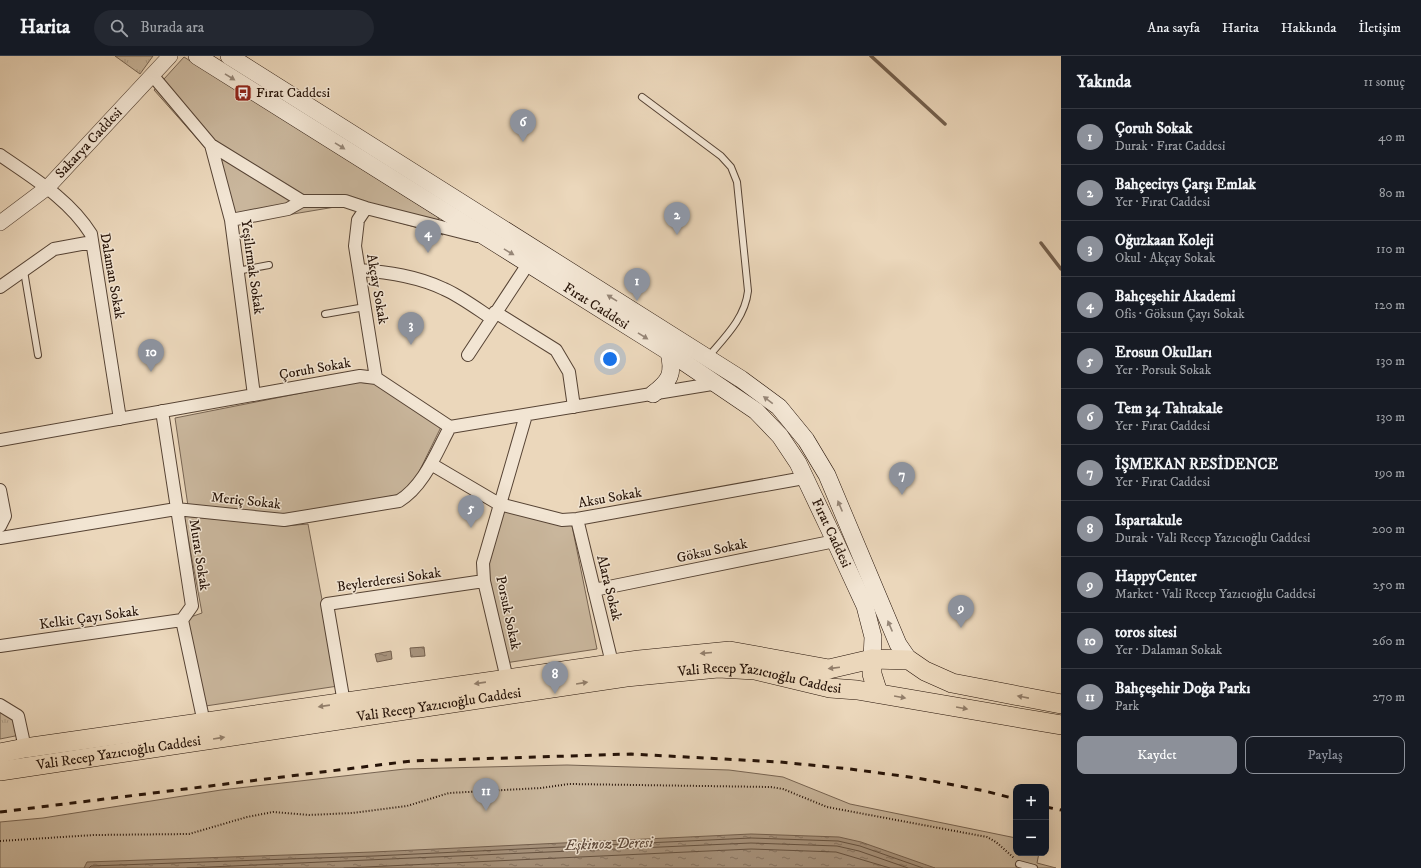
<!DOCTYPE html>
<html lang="tr">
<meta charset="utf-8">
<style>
body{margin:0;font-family:"IM FELL DW Pica",serif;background:#242831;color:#f1f3f6}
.controls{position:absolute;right:12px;bottom:12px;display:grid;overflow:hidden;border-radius:8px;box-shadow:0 4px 16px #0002}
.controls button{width:36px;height:36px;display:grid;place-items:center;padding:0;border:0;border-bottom:1px solid #363941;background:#171b24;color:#f1f3f6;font:20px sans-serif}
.you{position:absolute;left:610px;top:303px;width:14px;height:14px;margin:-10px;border:3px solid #fff;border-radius:50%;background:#1a73e8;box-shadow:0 0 0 6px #1a73e833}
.badge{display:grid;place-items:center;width:26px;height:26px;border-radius:50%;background:#8c9099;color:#fff;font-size:13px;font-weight:700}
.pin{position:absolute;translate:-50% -33px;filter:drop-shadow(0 1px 2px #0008)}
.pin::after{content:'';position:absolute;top:21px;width:14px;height:12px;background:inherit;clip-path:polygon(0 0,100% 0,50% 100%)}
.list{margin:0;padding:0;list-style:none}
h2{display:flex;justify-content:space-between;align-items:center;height:52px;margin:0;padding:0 16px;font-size:17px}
h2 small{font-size:13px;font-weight:400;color:#9ea1a6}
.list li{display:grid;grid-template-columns:26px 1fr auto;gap:12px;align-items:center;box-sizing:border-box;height:56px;padding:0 16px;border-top:1px solid #363941}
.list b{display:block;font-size:15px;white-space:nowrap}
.list p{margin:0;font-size:13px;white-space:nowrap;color:#9ea1a6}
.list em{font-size:13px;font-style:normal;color:#9ea1a6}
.actions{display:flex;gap:8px;padding:12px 16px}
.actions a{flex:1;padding:9px 0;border:1px solid #8c9099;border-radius:8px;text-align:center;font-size:14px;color:#8c9099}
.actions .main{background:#8c9099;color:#fff}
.icon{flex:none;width:22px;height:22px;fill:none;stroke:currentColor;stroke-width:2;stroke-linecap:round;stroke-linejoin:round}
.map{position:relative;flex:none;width:1061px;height:812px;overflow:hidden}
header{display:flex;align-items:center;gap:24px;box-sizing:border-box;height:56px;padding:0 20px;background:#171b24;border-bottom:1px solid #363941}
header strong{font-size:19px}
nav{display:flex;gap:22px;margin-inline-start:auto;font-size:14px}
.search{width:280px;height:36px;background:#242831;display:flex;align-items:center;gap:10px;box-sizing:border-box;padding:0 14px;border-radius:22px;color:#9ea1a6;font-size:15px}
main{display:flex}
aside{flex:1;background:#171b24}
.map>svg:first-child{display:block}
</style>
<header>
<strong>Harita</strong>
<div class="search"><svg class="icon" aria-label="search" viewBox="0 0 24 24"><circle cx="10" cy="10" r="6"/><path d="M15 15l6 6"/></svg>Burada ara</div>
<nav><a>Ana sayfa</a><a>Harita</a><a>Hakkında</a><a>İletişim</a></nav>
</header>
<main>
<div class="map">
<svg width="1061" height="812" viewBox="0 0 1061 812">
<defs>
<pattern id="grass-tufts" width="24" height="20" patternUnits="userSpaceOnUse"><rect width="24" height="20" fill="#c9b69c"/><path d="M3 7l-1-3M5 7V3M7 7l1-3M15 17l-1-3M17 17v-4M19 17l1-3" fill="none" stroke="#ac9b85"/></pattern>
<pattern id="water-ripples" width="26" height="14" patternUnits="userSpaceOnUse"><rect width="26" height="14" fill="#a8947e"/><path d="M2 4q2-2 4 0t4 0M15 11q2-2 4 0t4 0" fill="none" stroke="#897765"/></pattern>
</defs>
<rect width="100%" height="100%" fill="#ebd7bb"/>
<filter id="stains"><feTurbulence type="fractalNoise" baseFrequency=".005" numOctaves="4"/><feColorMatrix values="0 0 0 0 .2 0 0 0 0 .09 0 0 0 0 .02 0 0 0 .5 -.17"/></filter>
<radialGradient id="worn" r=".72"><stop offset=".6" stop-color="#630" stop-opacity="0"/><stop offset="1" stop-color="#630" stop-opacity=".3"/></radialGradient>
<path fill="url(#grass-tufts)" stroke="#776452" d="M115,0H153L140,18Z
M0,654L15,661L20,679L0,683Z"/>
<path fill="#c9b69c" stroke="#776452" d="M184,1L438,161L443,179L341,150L227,169L208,95L154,34Z
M357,326L377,328L441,371L411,432L397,439L281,460L188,450L175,362Z
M502,453L571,465L597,593L505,607L486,507Z
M184,460L285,470L308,468L338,630L199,651L182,564L202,557Z
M567,709L729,714L783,721L850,748L1016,782V797H1039L1037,807L1056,812H0V766L43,762L221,734L405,713Z"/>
<path fill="url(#water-ripples)" stroke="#74604e" d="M424,591L425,600L411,601L410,592Z
M391,595L392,603L377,606L375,598Z
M751,778L839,781L861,786L935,812H84L87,806L373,796Z"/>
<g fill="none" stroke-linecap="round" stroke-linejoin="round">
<path stroke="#665342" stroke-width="1" d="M89,812L91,810L374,800L751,782L838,785L860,790L923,812
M187,812L751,787L837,790L859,795L908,812
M344,812L751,793L836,796L890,812"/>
<path stroke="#74604e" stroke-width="3.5" d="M871,0L945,68
M1041,187L1061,213"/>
<g stroke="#564334" stroke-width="8">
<path id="service" d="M642,41L721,100L731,111L737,126L748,235C745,262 725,281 708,301
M24,215L38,299
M237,215L269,209
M325,258L365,251
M1019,808L1034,812"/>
</g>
<g stroke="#564334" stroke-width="14">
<path id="minor" d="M153,20L211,89L302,145H345L366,152L477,180
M211,89L231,164L254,339
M0,99C33,122 69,143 91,178L120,363
M366,152L358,164L355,190L376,322
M231,164L288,153L302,145
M359,214C388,216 417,220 444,233C460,240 476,252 491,262
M0,231L54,193L92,186
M495,256L556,294L569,316L574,351
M468,299L528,208
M162,355L192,550L182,564L204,667
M0,384L360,320L376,322L450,371L718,327
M431,408L499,448L562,464L577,463L804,422
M0,434L5,460L0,470
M577,463L612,607
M0,482L176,453L284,464L399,445C424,430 436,397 450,371
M594,534L835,485
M0,590L182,564
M507,623L484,525L483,507L526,359
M344,647L327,548L484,525
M0,649L18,660L25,692"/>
</g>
<g stroke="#564334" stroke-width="16">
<g id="tertiary">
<path id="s1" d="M0,167L48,131L170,0"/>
</g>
</g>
<g stroke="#251207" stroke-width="18">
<g id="secondary">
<path id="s2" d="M197,0L669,296L756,355L780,380L798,407L835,485L865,550L873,581L872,603"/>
<path d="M229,0L741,323L779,351L806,384L827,419L898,588L909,604"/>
<path d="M653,338C670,325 674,318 669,296"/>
</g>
</g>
<g stroke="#251207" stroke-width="20">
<g id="primary">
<path d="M872,603V618L878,637"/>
<path d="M0,697L25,692L639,604L730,595L829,613L872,603L909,604L925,615L952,627L1061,648"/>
<path id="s3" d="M0,715L626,621L718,612L755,614L830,632L857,634L1061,669"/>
</g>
</g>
<path stroke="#251207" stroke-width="2" stroke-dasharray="1 2" stroke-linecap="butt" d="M0,785L94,779L189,778L247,761L273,756L309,759L352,757L407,750L449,737L541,732L569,728L771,731L783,733L827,751L987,781L996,786L1014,802"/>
<use href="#service" stroke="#f2e5d3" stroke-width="6"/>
<use href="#minor" stroke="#f2e5d3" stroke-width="12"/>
<use href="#tertiary" stroke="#f2e5d3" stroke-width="15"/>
<use href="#secondary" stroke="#f2e5d3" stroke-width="17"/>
<use href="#primary" stroke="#ebd7bb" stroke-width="19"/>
<path stroke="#251207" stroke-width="3" stroke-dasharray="7 7" stroke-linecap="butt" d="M1046,751L1061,754
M0,756L411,705L631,698L780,706L850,713L917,722L985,735L1016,743"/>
</g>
<defs><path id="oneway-solid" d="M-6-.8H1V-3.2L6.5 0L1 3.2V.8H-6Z"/></defs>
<g fill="#968677">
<use href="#oneway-solid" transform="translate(230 21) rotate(32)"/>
<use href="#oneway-solid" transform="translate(340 90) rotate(32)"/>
<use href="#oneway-solid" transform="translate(509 196) rotate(31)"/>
<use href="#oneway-solid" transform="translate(612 242) rotate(-148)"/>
<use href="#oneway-solid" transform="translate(643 280) rotate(32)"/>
<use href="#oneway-solid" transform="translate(768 344) rotate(-143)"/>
<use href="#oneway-solid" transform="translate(840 450) rotate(-113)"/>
<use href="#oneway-solid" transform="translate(890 570) rotate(-113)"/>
</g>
<g fill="#927e6a">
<use href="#oneway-solid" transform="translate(706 597) rotate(175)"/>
<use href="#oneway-solid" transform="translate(834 612) rotate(173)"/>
<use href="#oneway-solid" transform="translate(480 627) rotate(172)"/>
<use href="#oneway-solid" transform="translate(582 627) rotate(-9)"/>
<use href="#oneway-solid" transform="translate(900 641) rotate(10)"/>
<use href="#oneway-solid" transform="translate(1023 641) rotate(-169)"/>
<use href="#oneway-solid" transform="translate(324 650) rotate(172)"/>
<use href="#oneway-solid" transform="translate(962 652) rotate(10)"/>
<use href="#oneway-solid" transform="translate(219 682) rotate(-9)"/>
</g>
<defs>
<g id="bus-square" transform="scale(0.9)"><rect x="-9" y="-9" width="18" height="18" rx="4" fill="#8f2418" stroke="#f2e5d3"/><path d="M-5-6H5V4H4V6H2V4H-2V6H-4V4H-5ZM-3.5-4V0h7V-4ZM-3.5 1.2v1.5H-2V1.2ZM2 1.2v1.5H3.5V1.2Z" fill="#fff"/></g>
</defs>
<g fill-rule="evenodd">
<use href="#bus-square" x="243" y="37"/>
</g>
<g text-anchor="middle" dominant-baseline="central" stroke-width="3" stroke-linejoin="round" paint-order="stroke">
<g font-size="14" fill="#251207" stroke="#f2e5d3" text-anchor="start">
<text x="256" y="37">Fırat Caddesi</text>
</g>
<g font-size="14" fill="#251207" stroke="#f2e5d3">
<text stroke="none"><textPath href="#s1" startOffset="120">Sakarya Caddesi</textPath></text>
<text transform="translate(252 211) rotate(82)">Yeşilırmak Sokak</text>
<text transform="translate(112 220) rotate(80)">Dalaman Sokak</text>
<text transform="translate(377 233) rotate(80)">Akçay Sokak</text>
<text stroke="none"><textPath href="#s2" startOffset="471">Fırat Caddesi</textPath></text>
<text transform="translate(315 313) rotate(-10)">Çoruh Sokak</text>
<text transform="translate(610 442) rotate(-10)">Aksu Sokak</text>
<text transform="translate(246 445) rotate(6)">Meriç Sokak</text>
<text stroke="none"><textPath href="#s2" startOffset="807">Fırat Caddesi</textPath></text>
<text transform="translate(712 495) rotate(-12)">Göksu Sokak</text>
<text transform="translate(199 499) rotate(81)">Murat Sokak</text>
<text transform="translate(389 524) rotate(-8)">Beylerderesi Sokak</text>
<text transform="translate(609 532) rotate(76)">Alara Sokak</text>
<text transform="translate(508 557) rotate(78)">Porsuk Sokak</text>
<text transform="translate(89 562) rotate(-8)">Kelkit Çayı Sokak</text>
<text stroke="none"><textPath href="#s3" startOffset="768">Vali Recep Yazıcıoğlu Caddesi</textPath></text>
<text stroke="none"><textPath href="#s3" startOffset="444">Vali Recep Yazıcıoğlu Caddesi</textPath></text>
<text stroke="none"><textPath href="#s3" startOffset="120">Vali Recep Yazıcıoğlu Caddesi</textPath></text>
</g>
<g font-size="15" font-style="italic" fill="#604c3d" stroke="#f2e5d3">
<text transform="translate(609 788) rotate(-2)">Eşkinoz Deresi</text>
</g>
</g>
<rect width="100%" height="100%" filter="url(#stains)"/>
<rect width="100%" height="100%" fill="url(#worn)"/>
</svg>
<div class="controls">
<button>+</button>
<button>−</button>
</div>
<div class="you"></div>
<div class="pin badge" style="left:637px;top:245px">1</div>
<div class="pin badge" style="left:677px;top:179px">2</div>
<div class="pin badge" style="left:411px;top:289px">3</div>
<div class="pin badge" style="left:428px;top:197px">4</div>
<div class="pin badge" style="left:471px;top:472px">5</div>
<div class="pin badge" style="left:523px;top:86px">6</div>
<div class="pin badge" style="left:902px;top:439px">7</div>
<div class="pin badge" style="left:555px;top:638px">8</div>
<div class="pin badge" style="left:961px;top:572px">9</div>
<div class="pin badge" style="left:151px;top:316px">10</div>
<div class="pin badge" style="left:486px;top:755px">11</div>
</div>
<aside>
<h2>Yakında<small>11 sonuç</small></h2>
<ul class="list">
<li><span class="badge">1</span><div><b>Çoruh Sokak</b><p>Durak · Fırat Caddesi</p></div><em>40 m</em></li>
<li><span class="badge">2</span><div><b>Bahçecitys Çarşı Emlak</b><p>Yer · Fırat Caddesi</p></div><em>80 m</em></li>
<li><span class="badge">3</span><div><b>Oğuzkaan Koleji</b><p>Okul · Akçay Sokak</p></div><em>110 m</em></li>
<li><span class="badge">4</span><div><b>Bahçeşehir Akademi</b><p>Ofis · Göksun Çayı Sokak</p></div><em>120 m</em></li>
<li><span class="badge">5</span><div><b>Erosun Okulları</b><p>Yer · Porsuk Sokak</p></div><em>130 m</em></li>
<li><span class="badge">6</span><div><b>Tem 34 Tahtakale</b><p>Yer · Fırat Caddesi</p></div><em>130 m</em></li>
<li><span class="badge">7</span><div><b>İŞMEKAN RESİDENCE</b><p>Yer · Fırat Caddesi</p></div><em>190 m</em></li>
<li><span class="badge">8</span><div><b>Ispartakule</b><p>Durak · Vali Recep Yazıcıoğlu Caddesi</p></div><em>200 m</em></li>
<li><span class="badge">9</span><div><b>HappyCenter</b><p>Market · Vali Recep Yazıcıoğlu Caddesi</p></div><em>250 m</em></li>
<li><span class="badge">10</span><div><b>toros sitesi</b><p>Yer · Dalaman Sokak</p></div><em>260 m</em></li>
<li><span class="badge">11</span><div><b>Bahçeşehir Doğa Parkı</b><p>Park</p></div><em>270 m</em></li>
</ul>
<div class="actions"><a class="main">Kaydet</a><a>Paylaş</a></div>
</aside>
</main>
